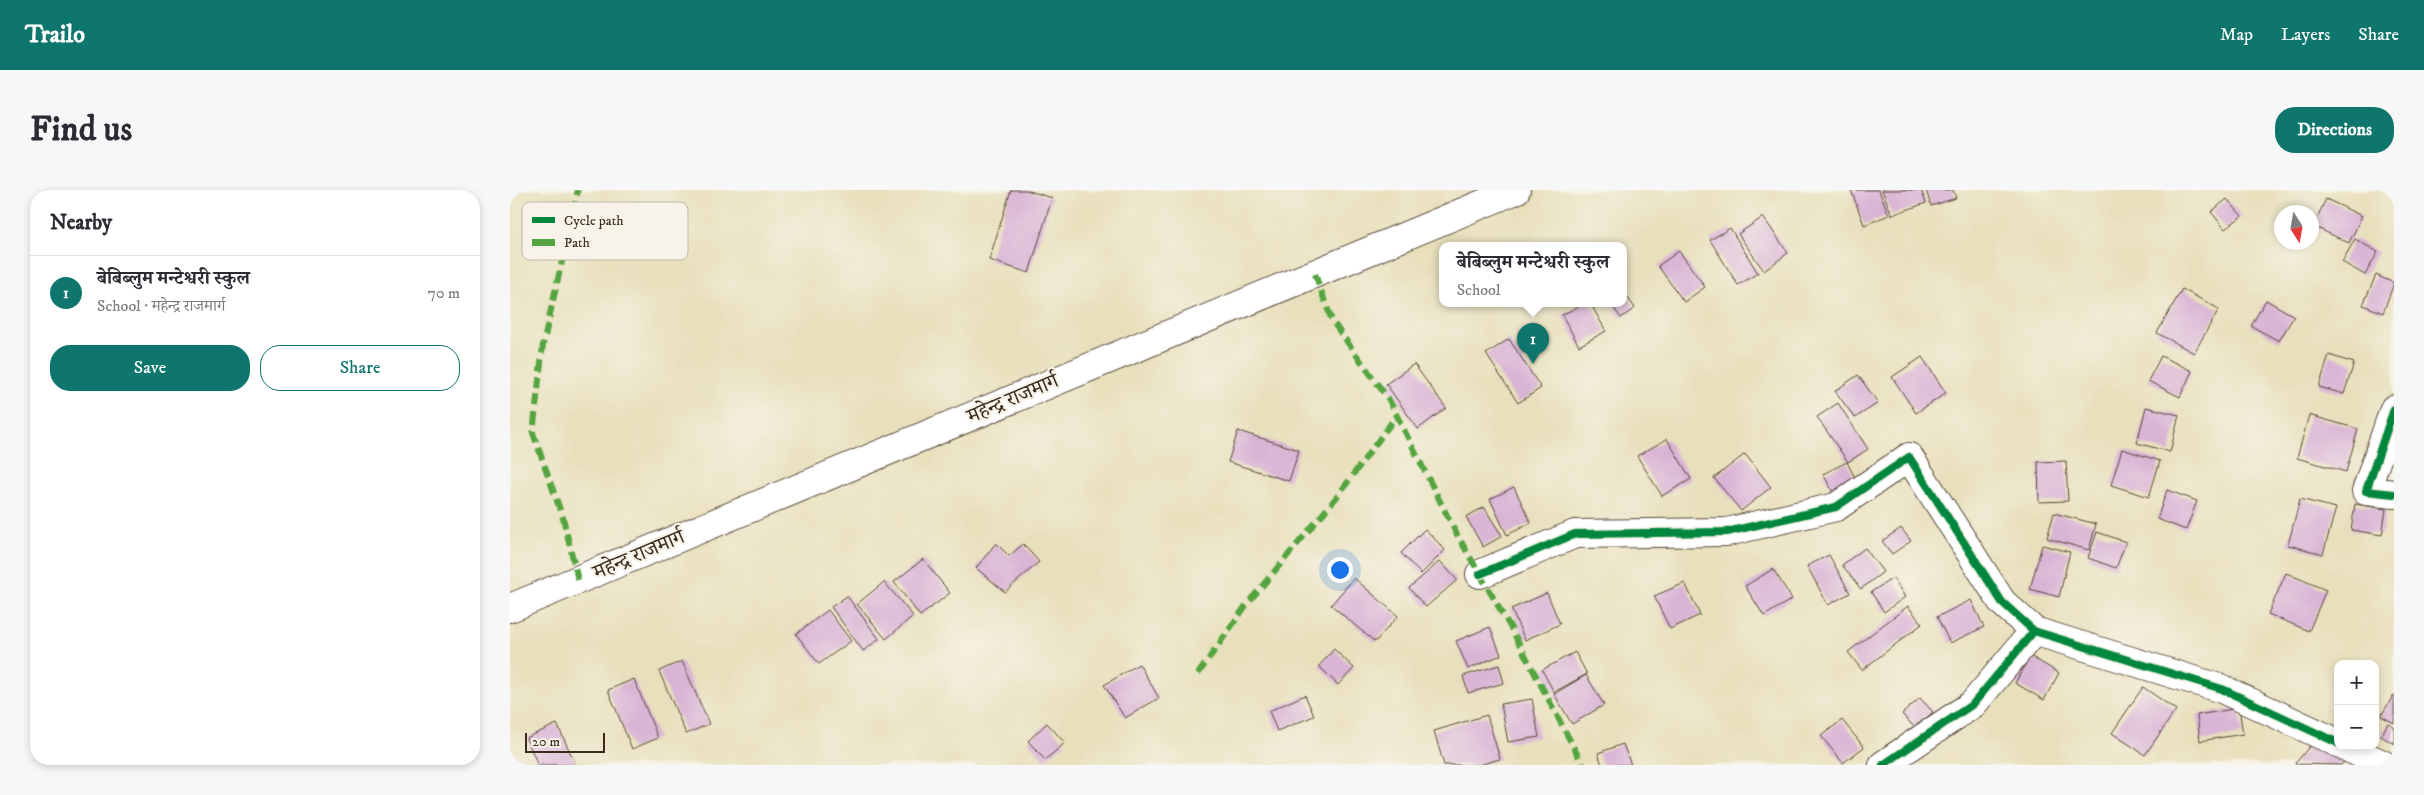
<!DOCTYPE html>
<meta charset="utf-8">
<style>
body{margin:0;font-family:"IM FELL DW Pica","Noto Serif Devanagari",serif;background:#f7f7f7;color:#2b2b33}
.controls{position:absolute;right:15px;bottom:15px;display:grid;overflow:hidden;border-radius:10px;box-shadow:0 2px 8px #0003}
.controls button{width:45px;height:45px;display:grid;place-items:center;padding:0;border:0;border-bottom:1px solid #e1e1e2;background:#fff;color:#2b2b33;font:25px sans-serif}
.compass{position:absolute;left:1764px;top:15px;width:45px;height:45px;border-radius:50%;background:#fff;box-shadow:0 2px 8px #0003;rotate:169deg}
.scale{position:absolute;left:15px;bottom:12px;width:80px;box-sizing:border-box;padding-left:5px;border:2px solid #3b2a1e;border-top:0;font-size:14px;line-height:18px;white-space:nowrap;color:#3b2a1e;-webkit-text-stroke:4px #f7f3e8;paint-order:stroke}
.you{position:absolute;left:829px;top:379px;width:18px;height:18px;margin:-12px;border:4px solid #fff;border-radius:50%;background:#1a73e8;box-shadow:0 0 0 8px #1a73e833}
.badge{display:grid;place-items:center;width:32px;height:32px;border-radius:50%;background:#0f766e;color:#fff;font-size:16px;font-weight:700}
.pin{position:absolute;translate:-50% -41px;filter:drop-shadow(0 1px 2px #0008)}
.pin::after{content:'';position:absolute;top:26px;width:18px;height:15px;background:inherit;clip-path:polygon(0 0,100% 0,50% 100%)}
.popup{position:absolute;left:929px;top:52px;width:188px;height:65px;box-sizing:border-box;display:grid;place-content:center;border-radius:10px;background:#fff;filter:drop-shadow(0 1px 4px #0005);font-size:16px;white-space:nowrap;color:#7c7c81}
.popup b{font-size:19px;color:#2b2b33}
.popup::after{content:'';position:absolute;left:50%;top:100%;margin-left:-10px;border:10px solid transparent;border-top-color:#fff}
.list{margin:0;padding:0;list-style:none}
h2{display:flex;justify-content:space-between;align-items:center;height:65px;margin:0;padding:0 20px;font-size:21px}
h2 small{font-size:16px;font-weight:400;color:#7c7c81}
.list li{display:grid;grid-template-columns:32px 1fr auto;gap:15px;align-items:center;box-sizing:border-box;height:75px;padding:0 20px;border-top:1px solid #e1e1e2}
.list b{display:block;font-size:19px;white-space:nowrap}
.list p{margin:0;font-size:16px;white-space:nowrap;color:#7c7c81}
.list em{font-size:16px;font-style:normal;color:#7c7c81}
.actions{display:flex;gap:10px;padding:15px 20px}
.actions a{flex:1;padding:11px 0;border:1px solid #0f766e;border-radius:20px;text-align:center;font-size:18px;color:#0f766e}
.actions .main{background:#0f766e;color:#fff}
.map{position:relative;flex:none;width:1884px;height:575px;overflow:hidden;border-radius:20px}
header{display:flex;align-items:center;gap:30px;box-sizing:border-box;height:70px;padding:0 25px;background:#0f766e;color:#fff}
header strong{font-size:24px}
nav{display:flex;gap:28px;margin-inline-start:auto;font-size:18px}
.intro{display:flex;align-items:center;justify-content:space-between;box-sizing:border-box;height:120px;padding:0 30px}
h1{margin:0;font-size:35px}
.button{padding:12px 22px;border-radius:20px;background:#0f766e;color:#fff;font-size:18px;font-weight:700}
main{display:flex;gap:30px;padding:0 30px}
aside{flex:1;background:#fff;border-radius:20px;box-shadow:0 2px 8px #0003}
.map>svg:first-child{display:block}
</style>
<header>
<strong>Trailo</strong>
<nav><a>Map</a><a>Layers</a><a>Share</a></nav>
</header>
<div class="intro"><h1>Find us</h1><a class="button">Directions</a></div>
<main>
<aside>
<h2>Nearby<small></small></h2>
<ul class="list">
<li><span class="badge">1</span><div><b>बेबिब्लुम मन्टेश्वरी स्कुल</b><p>School · महेन्द्र राजमार्ग</p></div><em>70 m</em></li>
</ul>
<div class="actions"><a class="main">Save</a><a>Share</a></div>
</aside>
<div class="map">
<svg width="1884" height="575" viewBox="0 0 1884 575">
<rect width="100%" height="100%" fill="#f7f3e8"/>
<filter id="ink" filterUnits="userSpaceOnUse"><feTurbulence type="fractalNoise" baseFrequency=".02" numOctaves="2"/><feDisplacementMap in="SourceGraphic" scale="10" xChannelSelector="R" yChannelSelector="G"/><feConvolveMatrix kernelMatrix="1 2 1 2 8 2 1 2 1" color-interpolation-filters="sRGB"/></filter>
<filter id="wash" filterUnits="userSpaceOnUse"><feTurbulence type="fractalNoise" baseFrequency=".0096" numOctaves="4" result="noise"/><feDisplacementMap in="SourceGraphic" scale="20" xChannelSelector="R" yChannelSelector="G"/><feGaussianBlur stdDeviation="1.12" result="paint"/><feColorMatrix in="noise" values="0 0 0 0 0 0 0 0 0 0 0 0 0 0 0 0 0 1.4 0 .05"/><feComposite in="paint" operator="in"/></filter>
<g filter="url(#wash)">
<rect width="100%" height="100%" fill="#e8e0bc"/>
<g id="blocks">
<path fill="#d9b4d5" d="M501,0H516L542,8L519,83L479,70Z
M1341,0H1369L1379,25L1354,35Z
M1372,0H1411L1416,13L1382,25Z
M1416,0H1443L1446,8L1421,16Z
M1717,9L1732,26L1715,39L1701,22Z
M1816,9L1852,26L1839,53L1803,36Z
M1253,27L1278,63L1254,81L1228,44Z
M1220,38L1248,83L1228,95L1200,50Z
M1845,49L1868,62L1855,85L1832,72Z
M1169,61L1195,97L1174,112L1148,76Z
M1866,85L1884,93L1873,123L1853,115Z
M1672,99L1709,119L1684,163L1647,143Z
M1113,101L1125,118L1111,128L1100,113H1113Z
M1756,110L1784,126L1769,151L1741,136Z
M1075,113H1080L1096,141L1069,156L1052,125Z
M999,149L1031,198L1008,213L976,164Z
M1819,165L1844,173L1834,204L1809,197Z
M1651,166L1682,181L1670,207L1638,191Z
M1412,167L1436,203L1406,223L1382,187Z
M904,174L936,218L908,239L876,194Z
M1348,185L1368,213L1345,228L1325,201Z
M1328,213L1358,259L1338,272L1307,227Z
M1636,217L1669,225L1660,262L1627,253Z
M1799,225L1848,239L1836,282L1787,268Z
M728,241L789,260L779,291L718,272Z
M1157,249L1181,289L1152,306L1127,266Z
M1612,259L1650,271L1639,307L1601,295Z
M1235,264L1261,297L1231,321L1204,288Z
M1556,271L1558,311L1529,312L1528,272Z
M1337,272L1347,292L1324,304L1313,284Z
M1004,297L1021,333L997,345L980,309Z
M1657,300L1687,311L1676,340L1647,329Z
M1790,309L1826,318L1813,364L1778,355Z
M1845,314L1876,319L1872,345L1841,340Z
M974,317L992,346L973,357L956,327Z
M1544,323L1586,334L1579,360L1537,348Z
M1391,338L1401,351L1382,364L1372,351Z
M915,339L935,360L911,384L891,363Z
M1587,342L1616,352L1606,378L1578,368Z
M486,353L499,366L513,354L529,372L495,402L466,378Z
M1532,355L1560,362L1549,407L1520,399Z
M1355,358L1373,382L1351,399L1332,375Z
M1319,365L1340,403L1318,415L1297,376Z
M413,369L440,403L410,426L384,392Z
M930,371L947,390L916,417L899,398Z
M1263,379L1282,409L1254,426L1235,396Z
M1776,383L1816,400L1799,441L1758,424Z
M844,388L888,426L865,452L821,415Z
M1383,388L1395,407L1374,422L1361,402Z
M374,392L403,426L376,449L347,414Z
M1175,393L1190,425L1160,439L1144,406Z
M1037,403L1050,434L1015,450L1001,419Z
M337,406L369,449L353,461L321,417Z
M1461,410L1474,437L1440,453L1427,427Z
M1398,416L1412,434L1352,480L1338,462Z
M318,420L341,451L309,474L286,444Z
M980,437L991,465L958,479L946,451Z
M824,459L844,478L828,495L809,476Z
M1065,462L1077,484L1044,502L1032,480Z
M1520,466L1549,483L1534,510L1505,493Z
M172,471L199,534L176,544L149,481Z
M629,474L649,508L615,528L594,495Z
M989,475L994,493L958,503L953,486Z
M1076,485L1094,515L1062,534L1044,504Z
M124,489L148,548L122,559L98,500Z
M1633,497L1666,520L1635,565L1602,543Z
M1884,504V533L1871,526Z
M795,505L804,526L767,541L759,521Z
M1410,508L1423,522L1405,538L1392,524Z
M1022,509L1029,547L998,552L991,514Z
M1729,518L1733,544L1690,551L1687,525Z
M977,525L990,569L969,575H934L924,541Z
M1332,530L1354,557L1333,573L1311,546Z
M537,533L555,553L535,570L518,551Z
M1878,533L1884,537V554L1871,546Z
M47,534L66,575H28L16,548Z
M1807,547L1836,570L1831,575L1785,574Z
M1113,554L1121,575H1092L1088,563Z"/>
</g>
</g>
<g filter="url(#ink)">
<use href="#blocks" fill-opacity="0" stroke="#554536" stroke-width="1"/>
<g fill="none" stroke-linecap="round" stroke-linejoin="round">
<g stroke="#554536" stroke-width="30">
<path id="minor" d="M1884,219L1856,301L1884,304
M970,384L1065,344L1217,342L1326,317L1399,267L1492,412L1524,441
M1834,556L1874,575
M1373,575L1463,514L1524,441L1712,499L1828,553"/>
</g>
<g stroke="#554536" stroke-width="30">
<path id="highway" d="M0,418L1006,0"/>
</g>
<use href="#minor" stroke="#fff" stroke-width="28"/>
<use href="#highway" stroke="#fff" stroke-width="28"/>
<path stroke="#54a441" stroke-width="6" stroke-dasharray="12 6" stroke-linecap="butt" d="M805,84L822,131L879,210L945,341L1003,442L1073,575
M68,390L53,328L23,243L33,155L68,0
M688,484L737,414L826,308L887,225"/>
<g stroke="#f7f3e8" stroke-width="11">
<path id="cycleway" d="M1884,219L1856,301L1884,304
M970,384L1065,344L1217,342L1326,317L1399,267L1492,412L1524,441
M1373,575L1463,514L1524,441L1712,499L1828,553"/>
</g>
<use href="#cycleway" stroke="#00873e" stroke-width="8"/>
</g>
</g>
<g text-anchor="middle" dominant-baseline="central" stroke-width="4.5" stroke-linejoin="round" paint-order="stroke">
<g font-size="21" fill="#3b2a1e" stroke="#f7f3e8">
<text transform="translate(503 209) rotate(-23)">महेन्द्र राजमार्ग</text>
<text transform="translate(129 365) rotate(-23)">महेन्द्र राजमार्ग</text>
</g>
</g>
<rect x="12" y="12" width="166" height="58" rx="8" fill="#f7f3e8" stroke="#bfb7ab" stroke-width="1"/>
<rect x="22" y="27" width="23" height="6" fill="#00873e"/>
<rect x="22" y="49" width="23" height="7" fill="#54a441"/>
<g font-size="14" fill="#3b2a1e">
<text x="54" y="35">Cycle path</text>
<text x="54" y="57">Path</text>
</g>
</svg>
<div class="controls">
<button>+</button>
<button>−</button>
</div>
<svg class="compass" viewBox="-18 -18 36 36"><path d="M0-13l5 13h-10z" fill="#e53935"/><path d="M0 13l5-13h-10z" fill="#7c7c81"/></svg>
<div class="scale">20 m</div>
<div class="you"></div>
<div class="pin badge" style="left:1023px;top:174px">1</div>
<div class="popup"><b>बेबिब्लुम मन्टेश्वरी स्कुल</b>School</div>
</div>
</main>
